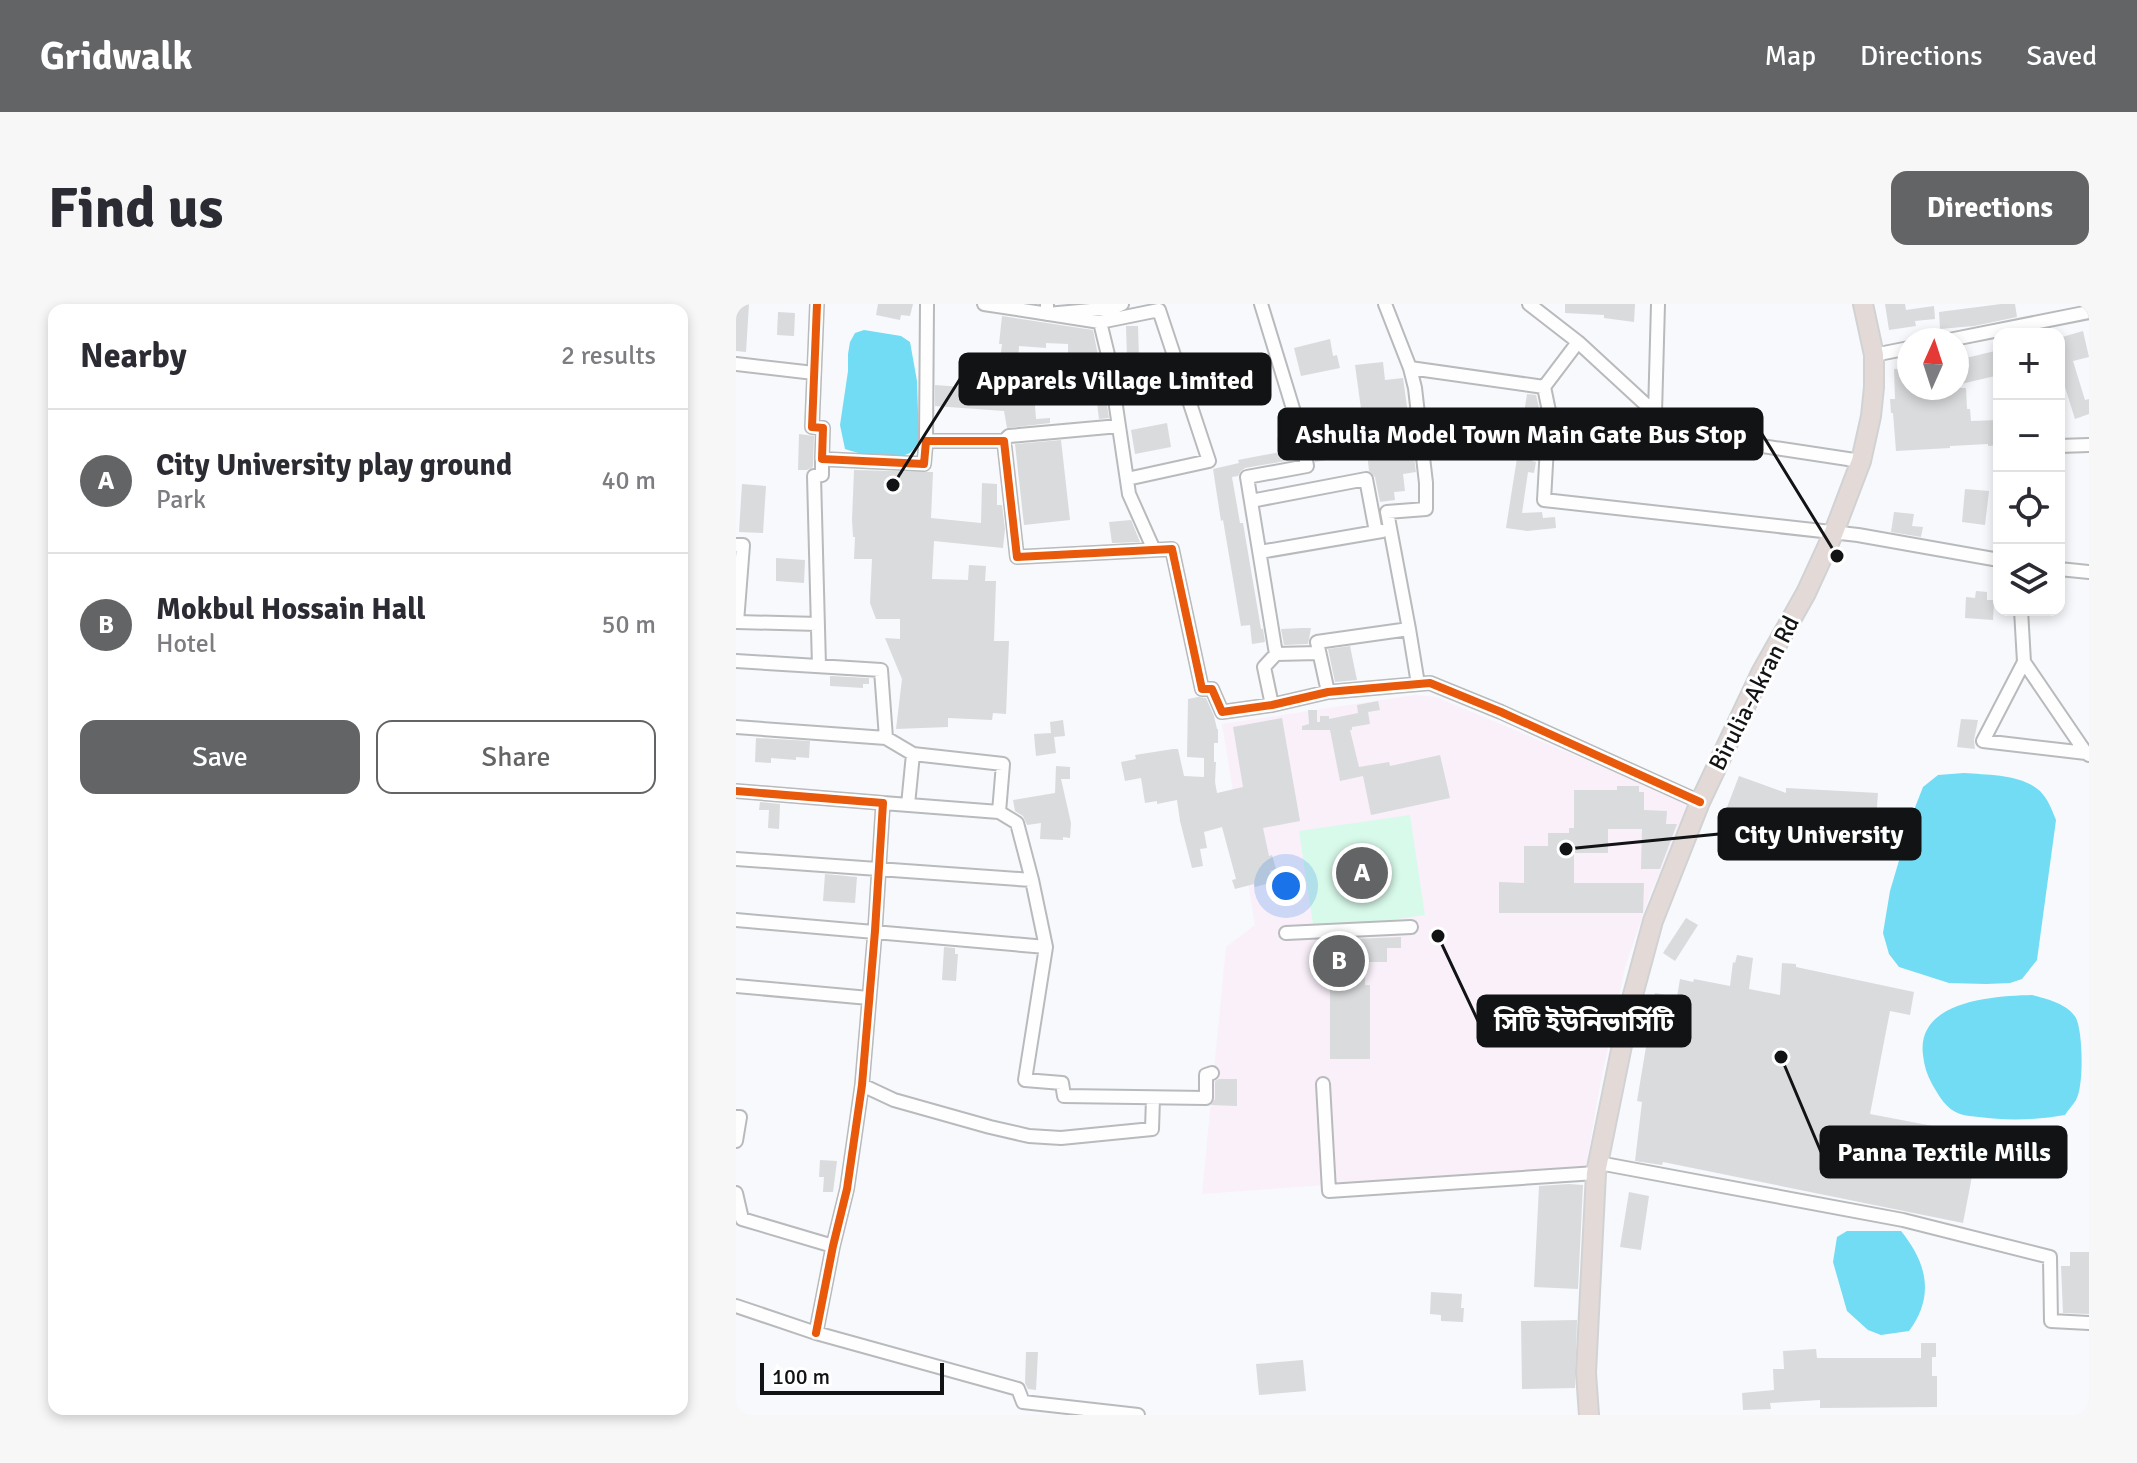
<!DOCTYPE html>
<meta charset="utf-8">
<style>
body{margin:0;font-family:Signika,"Noto Sans Bengali",sans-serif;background:#f7f7f7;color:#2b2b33}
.controls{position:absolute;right:24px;top:24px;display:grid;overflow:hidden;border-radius:16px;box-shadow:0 4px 12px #0003}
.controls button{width:72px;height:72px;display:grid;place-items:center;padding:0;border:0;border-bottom:2px solid #e1e1e2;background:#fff;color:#2b2b33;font:40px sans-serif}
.compass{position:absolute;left:1161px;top:24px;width:72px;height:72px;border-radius:50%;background:#fff;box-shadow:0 4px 12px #0003;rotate:3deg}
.scale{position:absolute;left:24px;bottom:20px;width:184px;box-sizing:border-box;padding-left:8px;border:4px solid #111315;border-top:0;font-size:22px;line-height:28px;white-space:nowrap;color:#111315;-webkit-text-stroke:6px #fff;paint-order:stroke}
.you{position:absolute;left:550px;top:582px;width:28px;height:28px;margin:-20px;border:6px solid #fff;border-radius:50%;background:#1a73e8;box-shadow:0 0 0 12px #1a73e833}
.badge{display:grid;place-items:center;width:52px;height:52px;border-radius:50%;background:#626466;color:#fff;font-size:26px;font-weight:700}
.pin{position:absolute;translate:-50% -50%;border:4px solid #fff;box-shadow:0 2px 8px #0006}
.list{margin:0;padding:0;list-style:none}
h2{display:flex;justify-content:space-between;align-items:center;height:104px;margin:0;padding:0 32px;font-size:34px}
h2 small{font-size:26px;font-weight:400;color:#7c7c81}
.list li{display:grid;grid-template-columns:52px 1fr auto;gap:24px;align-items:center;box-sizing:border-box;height:144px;padding:0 32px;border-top:2px solid #e1e1e2}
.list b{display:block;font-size:30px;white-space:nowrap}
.list p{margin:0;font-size:26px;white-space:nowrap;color:#7c7c81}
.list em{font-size:26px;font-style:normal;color:#7c7c81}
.actions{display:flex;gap:16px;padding:24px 32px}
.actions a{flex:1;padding:18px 0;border:2px solid #626466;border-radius:16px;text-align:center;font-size:28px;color:#626466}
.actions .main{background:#626466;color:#fff}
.icon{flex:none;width:44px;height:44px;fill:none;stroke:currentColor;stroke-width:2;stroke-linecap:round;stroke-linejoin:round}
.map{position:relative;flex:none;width:1353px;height:1111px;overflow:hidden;border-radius:16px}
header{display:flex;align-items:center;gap:48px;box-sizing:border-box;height:112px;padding:0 40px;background:#626466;color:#fff}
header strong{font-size:38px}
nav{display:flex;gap:44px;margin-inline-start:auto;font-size:28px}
.intro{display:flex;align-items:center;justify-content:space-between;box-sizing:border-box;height:192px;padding:0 48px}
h1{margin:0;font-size:56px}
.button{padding:20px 36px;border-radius:16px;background:#626466;color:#fff;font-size:28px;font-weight:700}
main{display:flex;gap:48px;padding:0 48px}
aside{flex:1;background:#fff;border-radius:16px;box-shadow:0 4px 12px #0003}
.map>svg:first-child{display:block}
</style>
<header>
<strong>Gridwalk</strong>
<nav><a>Map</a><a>Directions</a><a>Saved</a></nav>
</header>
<div class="intro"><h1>Find us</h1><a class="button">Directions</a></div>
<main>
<aside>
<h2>Nearby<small>2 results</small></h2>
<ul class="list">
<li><span class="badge">A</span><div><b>City University play ground</b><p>Park</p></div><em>40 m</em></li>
<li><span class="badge">B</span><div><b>Mokbul Hossain Hall</b><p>Hotel</p></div><em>50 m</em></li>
</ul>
<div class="actions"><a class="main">Save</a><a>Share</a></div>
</aside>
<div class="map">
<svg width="1353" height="1111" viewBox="0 0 1353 1111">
<rect width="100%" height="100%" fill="#f7f9fc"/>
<path fill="#f9f0fa" d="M679,391L700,393L957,501L915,588L889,663L863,786L850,862L466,890L490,643L519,621L486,420Z"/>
<path fill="#d8faeb" d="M674,511L689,611L578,627L563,527Z"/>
<path fill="#71dcf3" d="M128,26L165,32L174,38L181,77L183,137C180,141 178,145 175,148C162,158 122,150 109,145L104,121L112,67V50L114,38L119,29Z
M1228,469C1252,471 1285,470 1304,487C1312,495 1316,506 1320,516L1301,656L1286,675L1274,679L1250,680L1213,679L1163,663L1153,650L1147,629L1154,587L1178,506L1187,483L1202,471Z
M1296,691C1311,695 1332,700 1340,714C1347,728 1348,783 1340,796C1337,801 1332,806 1329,811C1300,816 1271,817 1243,813C1237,812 1230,812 1224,810C1210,805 1203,792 1196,780C1191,771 1188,761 1187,751C1180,696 1259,692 1296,691Z
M1111,927H1165C1191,959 1199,992 1173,1027L1145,1031L1132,1026L1111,1007L1097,958L1101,933Z"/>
<path fill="#d9dbdd" d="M0,0H13L10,48L0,47Z
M142,0H177L174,12L165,11L164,16L140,11Z
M829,0H899L898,18L868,14V11L829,9Z
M1149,0H1169L1170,6L1198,2L1199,15L1179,17L1180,22L1153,26Z
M1265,0H1279L1281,13L1238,22L1204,25L1203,8Z
M42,8L59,9L58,32L41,31Z
M266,12L357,26L366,72H352V62L336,61V56H332V40L310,39V44L283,42L282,58L264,57L266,40H263Z
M390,22H402L403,54H391Z
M1347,27L1353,53L1337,57L1349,96L1353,95V110L1339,115L1323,64V34Z
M594,35L597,52L601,51L604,64L565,72L558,44Z
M1263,46V71L1221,81V62L1231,61L1230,54Z
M647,58L649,76L667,74L680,168L667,170L669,187L658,188L659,196L644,198L639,173L633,167L631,149L579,158L577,143L629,134L619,61Z
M1173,64V84H1230L1231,105H1234L1235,117L1263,116V141L1252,142V140L1214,142V144L1160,147L1157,109H1155L1154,95H1159L1158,65Z
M367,75L373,114L363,115L358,76Z
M297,76L300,115L314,114V119L271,124L268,107L199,102V81L266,86V78Z
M791,90L800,91L803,104L796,157L800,158L798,169L792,168L786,209L806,208L807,214L819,213L820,224L791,227L770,224Z
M935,104L990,113L988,124L948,116L934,107Z
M431,119L435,143L399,150L395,126Z
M63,130L78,132L77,163L71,166H62Z
M554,132L556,146H559L561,155L509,164L505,167L502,172L496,173L504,219H507L525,325H527L529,338L516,340L514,321L505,322L487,216L485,217L477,165L503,159L502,156L544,148L541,134Z
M325,136L334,216L288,221L279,140Z
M118,166L197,168L195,214L245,219L246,179L261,180V201H266L269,225L267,244L198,237L196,275L232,276L233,261L250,262L249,277H260L258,337H273L270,410L257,409L256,416L212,414V423L160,425L166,375L149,334L164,335V315H140L134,299L136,255H118L119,233H117L116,216Z
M6,180L30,182L27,229L3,228Z
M1229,185L1253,187L1249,221L1226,218Z
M1158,208L1178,210L1176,222L1187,223L1185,233L1155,228Z
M395,216L404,238L376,239L373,218Z
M40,254L69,256L68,279L40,277Z
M1240,287L1251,288V296H1258L1257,316L1229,314L1230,293L1239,294Z
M566,324H575L572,340L548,341L545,325Z
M614,342L621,376L599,378L592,345Z
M94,372L133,374V380H127V384L94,382Z
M462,393L470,394L478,412L481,425H482V439H478V458H480L479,478L481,489L507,483L497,423L546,414L564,517L527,524L533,552L536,551L540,565L534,567L537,578L519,583L518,580L499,585L496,576L500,575L486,523L468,528L471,544L464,545L467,562L456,564L444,517L441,496L421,500V497L409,499L405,474L389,477L385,458L400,455L399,451L437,445H442L448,472L468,473V454L451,453L452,395Z
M642,397L644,406L632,408L634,420L616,423V426H614L623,463L653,458L654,462L704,451L714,494L635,511L627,472L604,477L594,426H566V422L573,420L572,406H581V418H584V412H593V415L622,409L621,401Z
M1225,415L1242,416L1238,436L1239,445L1221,443Z
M327,416L329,432L318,433L320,449L300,452L298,430L315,429L314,418Z
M20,434L74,437L73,454L60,453V456L35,454V459L19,458Z
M320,462L334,463V475H325L335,519L334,534L327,533V536L304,535L305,519L291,521L287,512L279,507L277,496L319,489Z
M1003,472L1050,489V484L1142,489L1140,516L1039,510L1034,522L1012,514L1007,534L994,531L1000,509L990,506Z
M881,482H903V488H908V506L931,507L930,520H941L924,565H905L906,525H872V549H838V579H908L907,609H763V578L788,579V542H812V529H833V524H838V486H881Z
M24,498L44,500L43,525L32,524L33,506H23Z
M89,570L121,573L119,599L87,597Z
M950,614L962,621L939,657L927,649Z
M665,633V644H651V658H629V681H634V755H594V636Z
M208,643L219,644V650H222L220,677L206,676Z
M1001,651L1017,654L1013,685L1044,691L1046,659L1060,660V663L1178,688L1174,711L1154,707L1134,810L1244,831L1227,919L927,858L926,861L899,857L906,798L901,797L919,689L941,693L944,675L957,678L958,675L994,682L997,658L999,659Z
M483,775H501V802L475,801L479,795V777Z
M84,856L101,857L97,888H87L88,873H83Z
M833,880L847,881L842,985L798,983L803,882Z
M893,888L913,892L905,946L884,943Z
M1334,948H1353V1010L1327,1009L1325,962H1334Z
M695,988L726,990L725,1004H728L727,1018L705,1017V1011L694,1010Z
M841,1016L839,1084L786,1085L785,1017Z
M1185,1039H1200V1053H1196V1072H1201V1103L1084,1104V1096L1034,1099L1035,1105L1007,1106L1006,1089L1038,1086L1037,1065H1048L1047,1047L1080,1045L1081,1054H1185Z
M290,1048H302L300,1086L292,1085L289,1079Z
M567,1056L570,1087L523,1091L520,1060Z"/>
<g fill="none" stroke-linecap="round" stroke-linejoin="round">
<g stroke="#b8babc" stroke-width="16">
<path id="minor" d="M81,0L76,123L87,124L86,155L188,160L190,137H268L281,253L436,245L466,385H476L486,408L536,401L592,388L694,379L765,408L964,498
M248,0L364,18L373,55L393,190L418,246
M311,0V10L377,4L386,0
M525,0L566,134L571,162L511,173L540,350L582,349
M649,0L674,64L679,84L690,179V205L651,208L673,325
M793,0L842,38L919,109L945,124L993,137L1125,157
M364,18L423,6L473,157L391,175
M1213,36L1353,8
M842,38L808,83L813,107L808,196L1122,231L1263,256
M1138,51L1173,44
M0,60L78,69
M674,64L808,83
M919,109L922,0
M190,137L191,0
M268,137L273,132L383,122
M1323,142L1353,141
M515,197L630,175L640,228
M0,241H7L1,318L82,320
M524,248L646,227
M1323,265L1353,268
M1285,306L1288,358L1247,437L1350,449L1353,451
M0,357L145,366L150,434L0,423
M1288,358L1350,449
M83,362L78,172L86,171V155
M592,388L581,338L673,325L682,380
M536,401L528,363L540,350
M150,434L177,450L267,460L263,508
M0,487L147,499L139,627L126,781L111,885L97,942L80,1029
M147,499L263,508L281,519L296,576L310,643L289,776L326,779L328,792L470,794V771L476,769
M172,501L177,450
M0,555L296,576
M0,616L310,643
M550,629L675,623
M0,682L133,694
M587,780L593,887L860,869
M126,781L158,796L254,823L293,832L325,834L416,825L417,794
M0,813H4L0,837
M863,859L1167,916L1314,953L1315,1017L1353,1019
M0,889L6,915L97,942
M0,1002L80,1029L282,1085L287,1098L402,1111"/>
</g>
<g stroke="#d1d2d4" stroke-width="22">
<path id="highway" d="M853,1111L850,1069L860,869L894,702L917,617L964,498L1025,369L1070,289L1098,228L1125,157L1135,112L1138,83V51L1127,0"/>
</g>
<use href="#minor" stroke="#fefeff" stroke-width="12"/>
<use href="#highway" stroke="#e3dad7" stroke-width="18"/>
<g stroke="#fff" stroke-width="13">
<path id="cycleway" d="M81,0L76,123L87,124L86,155L188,160L190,137H268L281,253L436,245L466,385H476L486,408L536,401L592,388L694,379L765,408L964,498
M0,487L147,499L139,627L126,781L111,885L97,942L80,1029"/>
</g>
<use href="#cycleway" stroke="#e8590c" stroke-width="8"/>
</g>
<g text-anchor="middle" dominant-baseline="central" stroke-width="6" stroke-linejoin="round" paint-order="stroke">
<g font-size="24" fill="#111315" stroke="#fff">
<text transform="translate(1018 389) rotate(-63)">Birulia-Akran Rd</text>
</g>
</g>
<path fill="none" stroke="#111315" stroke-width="3" d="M157 181L224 75M1101 252L1026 130M830 545L983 530M702 632L742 717M1045 753L1085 848"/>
<g fill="#111315" stroke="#fff" stroke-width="3">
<circle cx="157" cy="181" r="8"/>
<circle cx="1101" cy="252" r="8"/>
<circle cx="830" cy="545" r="8"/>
<circle cx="702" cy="632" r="8"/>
<circle cx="1045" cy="753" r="8"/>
</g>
<g fill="#111315" stroke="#111315" stroke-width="3">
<rect x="224" y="50" width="310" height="50" rx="8"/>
<rect x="543" y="105" width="483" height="50" rx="8"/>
<rect x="983" y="505" width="201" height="50" rx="8"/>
<rect x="742" y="692" width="212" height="50" rx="8"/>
<rect x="1085" y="823" width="245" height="50" rx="8"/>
</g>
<g font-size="26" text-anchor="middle" font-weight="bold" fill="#fff">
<text x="379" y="85">Apparels Village Limited</text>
<text x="785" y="139">Ashulia Model Town Main Gate Bus Stop</text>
<text x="1083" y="539">City University</text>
<text x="848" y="727">সিটি ইউনিভার্সিটি</text>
<text x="1208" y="857">Panna Textile Mills</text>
</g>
</svg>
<div class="controls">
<button>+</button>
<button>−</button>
<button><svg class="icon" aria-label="locate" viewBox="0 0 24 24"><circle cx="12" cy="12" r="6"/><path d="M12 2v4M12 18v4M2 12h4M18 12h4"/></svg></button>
<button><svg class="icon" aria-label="layers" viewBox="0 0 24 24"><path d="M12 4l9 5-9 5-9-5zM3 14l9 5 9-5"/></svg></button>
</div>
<svg class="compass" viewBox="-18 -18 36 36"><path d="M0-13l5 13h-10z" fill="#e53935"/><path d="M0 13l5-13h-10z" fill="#7c7c81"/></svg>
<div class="scale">100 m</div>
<div class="you"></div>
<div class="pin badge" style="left:626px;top:569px">A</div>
<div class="pin badge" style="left:603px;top:657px">B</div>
</div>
</main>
